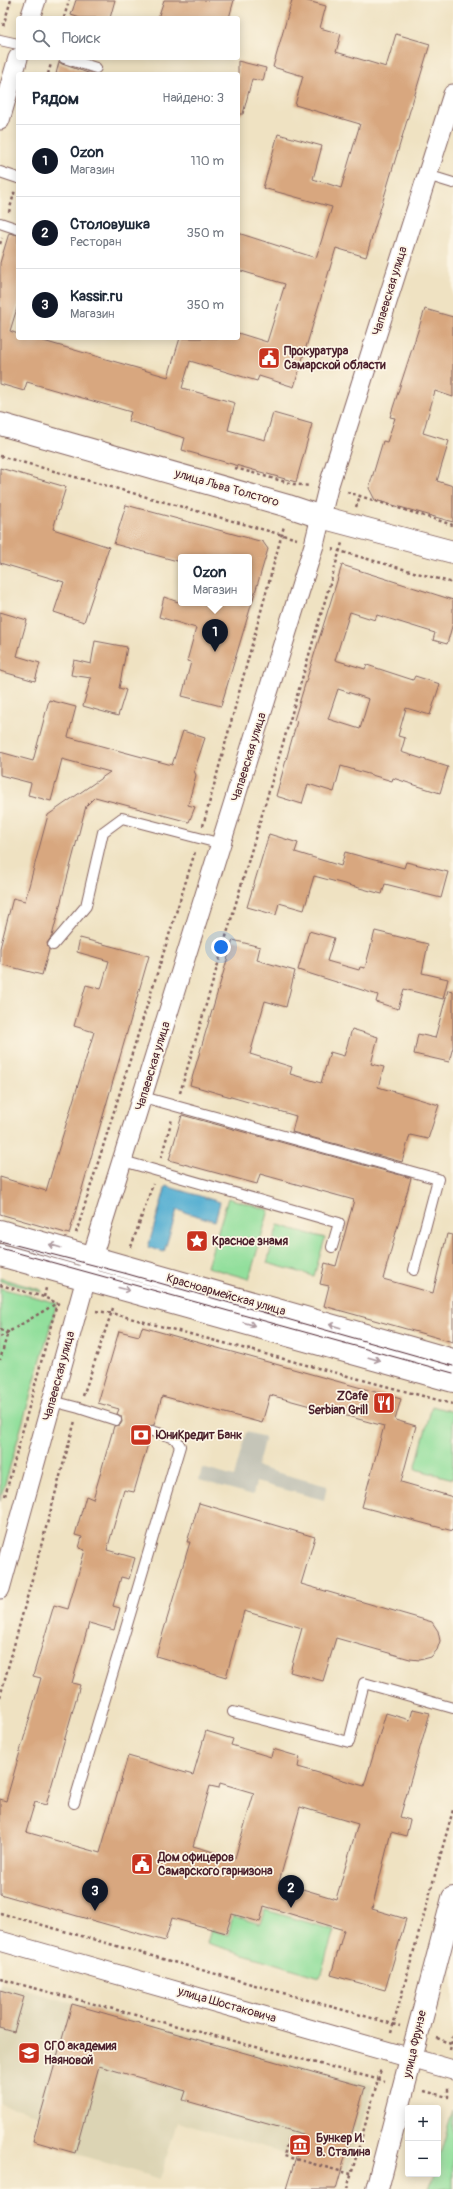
<!DOCTYPE html>
<html lang="ru">
<meta charset="utf-8">
<style>
body{margin:0;font-family:Pangolin,sans-serif;background:#f6f6f7;color:#1f2937}
.controls{position:absolute;right:12px;bottom:12px;display:grid;overflow:hidden;border-radius:4px;box-shadow:0 2px 10px #0003}
.controls button{width:36px;height:36px;display:grid;place-items:center;padding:0;border:0;border-bottom:1px solid #e0e1e3;background:#fff;color:#1f2937;font:20px sans-serif}
.you{position:absolute;left:221px;top:947px;width:14px;height:14px;margin:-10px;border:3px solid #fff;border-radius:50%;background:#1a73e8;box-shadow:0 0 0 6px #1a73e833}
.badge{display:grid;place-items:center;width:26px;height:26px;border-radius:50%;background:#111827;color:#fff;font-size:13px;font-weight:700}
.pin{position:absolute;translate:-50% -33px;filter:drop-shadow(0 1px 2px #0008)}
.pin::after{content:'';position:absolute;top:21px;width:14px;height:12px;background:inherit;clip-path:polygon(0 0,100% 0,50% 100%)}
.popup{position:absolute;left:178px;top:554px;width:74px;height:52px;box-sizing:border-box;display:grid;place-content:center;border-radius:4px;background:#fff;filter:drop-shadow(0 1px 3px #0005);font-size:13px;white-space:nowrap;color:#747a83}
.popup b{font-size:15px;color:#1f2937}
.popup::after{content:'';position:absolute;left:50%;top:100%;margin-left:-8px;border:8px solid transparent;border-top-color:#fff}
.list{margin:0;padding:0;list-style:none}
h2{display:flex;justify-content:space-between;align-items:center;height:52px;margin:0;padding:0 16px;font-size:17px}
h2 small{font-size:13px;font-weight:400;color:#747a83}
.list li{display:grid;grid-template-columns:26px 1fr auto;gap:12px;align-items:center;box-sizing:border-box;height:72px;padding:0 16px;border-top:1px solid #e0e1e3}
.list b{display:block;font-size:15px;white-space:nowrap}
.list p{margin:0;font-size:13px;white-space:nowrap;color:#747a83}
.list em{font-size:13px;font-style:normal;color:#747a83}
.icon{flex:none;width:22px;height:22px;fill:none;stroke:currentColor;stroke-width:2;stroke-linecap:round;stroke-linejoin:round}
.map{position:relative;flex:none;width:453px;height:2189px;overflow:hidden}
.search{position:absolute;background:#fff;box-shadow:0 2px 10px #0003;left:16px;top:16px;width:224px;height:44px;display:flex;align-items:center;gap:10px;box-sizing:border-box;padding:0 14px;border-radius:4px;color:#747a83;font-size:15px}
.panel{position:absolute;background:#fff;box-shadow:0 2px 10px #0003;left:16px;top:72px;width:224px;height:268px;border-radius:4px}
.map>svg:first-child{display:block}
</style>
<div class="map">
<svg width="453" height="2189" viewBox="0 0 453 2189">
<rect width="100%" height="100%" fill="#fcf5e5"/>
<filter id="ink" filterUnits="userSpaceOnUse"><feTurbulence type="fractalNoise" baseFrequency=".025" numOctaves="2"/><feDisplacementMap in="SourceGraphic" scale="8" xChannelSelector="R" yChannelSelector="G"/><feConvolveMatrix kernelMatrix="1 2 1 2 8 2 1 2 1" color-interpolation-filters="sRGB"/></filter>
<filter id="wash" filterUnits="userSpaceOnUse"><feTurbulence type="fractalNoise" baseFrequency=".012" numOctaves="4" result="noise"/><feDisplacementMap in="SourceGraphic" scale="16" xChannelSelector="R" yChannelSelector="G"/><feGaussianBlur stdDeviation="0.9" result="paint"/><feColorMatrix in="noise" values="0 0 0 0 0 0 0 0 0 0 0 0 0 0 0 0 0 1.4 0 .05"/><feComposite in="paint" operator="in"/></filter>
<g filter="url(#wash)">
<rect width="100%" height="100%" fill="#efe2c2"/>
<path fill="#dcd4b4" d="M0,1983L373,2085L348,2171L177,2122L160,2179L33,2141L40,2115L0,2104Z"/>
<path fill="#c5c5b8" d="M246,1432L265,1437L257,1467L327,1486L324,1500L256,1482L253,1495L199,1480L202,1468L234,1477Z"/>
<path fill="#92df9c" stroke="#6e7f64" d="M228,1198L269,1210L249,1279L207,1267Z
M278,1225L325,1238L314,1276L267,1263Z
M0,1278L41,1290V1292L0,1281Z
M0,1288L57,1303L0,1501Z
M432,1406L453,1412V1479L415,1469Z
M265,1910L334,1930L320,1977L207,1943L211,1930L228,1935L233,1916L260,1924Z
M453,2110V2189H429L434,2174H438V2161Z"/>
<path fill="#55afd2" stroke="#50677e" d="M166,1186L220,1202L215,1221L177,1210L164,1252L148,1247Z"/>
<g id="blocks">
<path fill="#d8a77f" fill-rule="evenodd" d="M76,0H115L110,18H80L71,15Z
M164,0H234L229,18H158Z
M292,0H304L326,6L320,28L341,34L336,52L386,67L396,34L430,44L366,257L336,248L294,387L259,376L257,381L190,361L182,388L235,403L228,430L265,440L273,413L312,424L296,482L182,450L185,438L128,421L131,412L27,382L24,391L0,384V263L9,233L18,235V305L10,331L18,334V338H33L168,377L180,338H238V333L267,342L285,284L238,270V233L316,258L332,207L263,188L278,134L322,146L313,179L341,188L360,124L295,105L303,76L273,67Z
M238,61L266,68L263,81L252,79L243,114H238Z
M59,62L62,64L91,74H56Z
M425,309L453,317V397L435,391L423,433L449,441L437,481L453,486V522L375,500L369,488L383,441L387,442L395,418L390,417Z
M0,468L66,487L53,529L109,547L84,622L54,612L64,582L0,563Z
M126,505L263,542L268,549L221,706L182,696L191,662L187,661L196,628L159,617L164,597L181,603H251H249V557H181V562L114,544Z
M342,565L453,600V623L447,644L433,640L435,633L377,615L375,620L350,612L335,660L365,669L367,665L413,680L415,676L440,684L430,715L406,708L398,736L405,738L401,752L448,767L440,793L393,778L392,781L341,766L334,792L308,784L302,804L276,796L297,721L294,720ZM338,689L369,699L360,729L328,719Z
M0,612L27,620L17,656L40,663L35,681L0,671Z
M95,641L127,647L119,688L126,690L118,716L83,706L91,678L71,675L74,660L91,664Z
M49,700L76,707L68,737L172,765L183,731L205,738L194,771L196,775L188,805L195,807L189,822L95,797L86,806L52,936L47,943L49,950L42,975L0,964V948L13,898L25,901L48,815L110,772L62,759L51,801L28,795L31,783L0,775V752L33,761Z
M269,834L298,843L295,852L341,866L345,852L404,868L406,862L448,872L441,898L385,884L382,894L314,876L304,910L279,903L276,915L247,907Z
M309,931L334,938L327,961L359,970L360,967L365,968L375,931L428,944L422,973L448,979L443,999L404,989L398,1009L376,1002L378,995L298,970Z
M80,938L149,956L69,1234L0,1214V1177L46,1191L94,1032L74,1026L86,985L101,989L109,961L77,952Z
M233,940L260,947L257,960L295,971L286,1007L265,1001L250,1054L292,1067L290,1074L321,1083L330,1052L344,1056L352,1029L378,1037L371,1064L384,1067L378,1087L439,1105L428,1139L410,1135L402,1162L292,1132L296,1116L190,1085Z
M448,990L453,991V1047L449,1062L414,1054L418,1034L435,1038Z
M182,1115L411,1178L383,1279L433,1293L447,1234L453,1235V1342L324,1306L329,1286L320,1284L325,1263L336,1266L354,1200L260,1174L257,1184L169,1160Z
M142,1327L401,1399L395,1420L416,1426L401,1482L453,1497V1531L362,1507L384,1426L270,1395L262,1423L162,1396L154,1425L148,1426L146,1429L147,1435L150,1437L134,1492L124,1490L107,1550L135,1558L129,1579L121,1577L113,1606L120,1608L114,1630L89,1623L72,1683L80,1685L46,1805L35,1802L26,1832L100,1853L128,1756L193,1775L206,1731L233,1739L231,1745L271,1757L273,1749L300,1757L298,1767L364,1786L386,1713L410,1720L413,1709L430,1713L400,1817L410,1820L406,1836L391,1832L372,1909L406,1919L385,1990L331,1975L344,1930L264,1906L260,1922L232,1914L226,1933L172,1918L165,1941L0,1894V1799L6,1801L41,1678L33,1676L54,1605L68,1609L85,1550L79,1548L82,1537L75,1535L86,1496L93,1499L114,1426L120,1425L122,1422L121,1416L117,1414L119,1409L98,1403L119,1331L139,1336ZM220,1783L254,1793L235,1858L193,1846L210,1786L219,1788ZM300,1807L358,1824L336,1899L279,1882Z
M199,1503L315,1537L301,1584L432,1622L438,1631L440,1641L437,1650L431,1657L420,1660L410,1659L336,1638L323,1681L290,1672L302,1628L244,1611L226,1677L156,1656L190,1542H187Z
M0,1990L24,1997L14,2032L0,2028Z
M72,2004L365,2087L336,2189H286L303,2134L183,2100L186,2091L99,2066L75,2153L33,2141Z"/>
</g>
</g>
<g filter="url(#ink)">
<use href="#blocks" fill-opacity="0" stroke="#846360" stroke-width="1"/>
<g fill="none" stroke-linecap="round" stroke-linejoin="round">
<g stroke="#846360" stroke-width="12">
<path id="service" d="M0,40L18,44
M64,58L96,68
M0,172L18,178
M427,175L453,183
M0,223L18,229
M53,945L86,906L103,832L122,818L222,844
M143,1097L438,1179L414,1270
M123,1161L339,1223L332,1247
M52,1401L79,1408L116,1420
M233,1712L349,1742L364,1683L453,1708
M74,1803L180,1446L175,1438L152,1431"/>
</g>
<g stroke="#846360" stroke-width="21">
<path id="minor" d="M30,18L36,0
M0,120L18,58
M0,1589L92,1257L314,545L328,488L453,94
M0,1941L453,2070"/>
</g>
<g stroke="#846360" stroke-width="24">
<path id="tertiary" d="M377,2189L453,1898"/>
</g>
<g stroke="#846360" stroke-width="24">
<path id="secondary" d="M0,1231L453,1360
M0,1255L453,1381"/>
</g>
<g stroke="#846360" stroke-width="24">
<path id="primary" d="M0,424L288,506L321,517L453,552"/>
</g>
<path stroke="#846360" stroke-width="2.5" stroke-dasharray="3 3" stroke-linecap="butt" d="M64,18L69,0
M3,26L11,0
M48,74L51,64
M9,212L15,190
M0,244L2,238
M0,456L297,539
M235,468L293,484L310,486
M347,492L453,525
M356,507L360,496
M332,549L453,583
M203,826L284,526
M180,1093L342,543
M161,1158L172,1119
M76,1233L195,852
M131,1247L153,1184
M0,1285L44,1297L59,1304
M44,1297L46,1288
M96,1311L111,1313L453,1404
M0,1330L8,1332L0,1360
M0,1337L57,1303
M83,1396L113,1308
M5,1496L57,1303
M0,1697L75,1421
M0,1913L400,2026
M0,1979L384,2081
M391,2033L453,1810
M437,2038L453,2045
M450,2050L453,2036
M424,2091L448,2097V2087
M288,2139L284,2156L351,2174
M347,2189L381,2069"/>
<use href="#service" stroke="#fff" stroke-width="10"/>
<use href="#minor" stroke="#fff" stroke-width="19"/>
<use href="#tertiary" stroke="#fff" stroke-width="22"/>
<use href="#secondary" stroke="#fff" stroke-width="22"/>
<use href="#primary" stroke="#fff" stroke-width="22"/>
<path stroke="#4a1f2b" stroke-width="1" d="M0,1241L124,1273L453,1366
M0,1248L453,1373"/>
</g>
<defs><path id="oneway-shaft" d="M-6 0H5M1.5-3L5.5 0L1.5 3" fill="none" stroke-width="1.6" stroke-linecap="round" stroke-linejoin="round"/></defs>
<g stroke="#ae9aa0">
<use href="#oneway-shaft" transform="translate(55 1246) rotate(-164)"/>
<use href="#oneway-shaft" transform="translate(124 1289) rotate(15)"/>
<use href="#oneway-shaft" transform="translate(249 1324) rotate(16)"/>
<use href="#oneway-shaft" transform="translate(335 1326) rotate(-164)"/>
<use href="#oneway-shaft" transform="translate(374 1359) rotate(16)"/>
</g>
</g>
<defs>
<g id="civic-square" transform="scale(1.15)"><rect x="-9" y="-9" width="18" height="18" rx="4" fill="#c8321e" stroke="#fcf5e5"/><path d="M-.6-6.5H3V-4.5H.6V-3L4-1V1h2V6H-6V1h2V-1L-.6-3ZM-1.2 2.5V6h2.4V2.5Z" fill="#fff"/></g>
<g id="sight-square" transform="scale(1.15)"><rect x="-9" y="-9" width="18" height="18" rx="4" fill="#c8321e" stroke="#fcf5e5"/><path d="M0-6L1.8-2.2L6-1.7L2.9 1.2L3.7 5.4L0 3.3L-3.7 5.4L-2.9 1.2L-6-1.7L-1.8-2.2Z" fill="#fff"/></g>
<g id="restaurant-square" transform="scale(1.15)"><rect x="-9" y="-9" width="18" height="18" rx="4" fill="#c8321e" stroke="#fcf5e5"/><path d="M-5-6h1v4h1v-4h1v4h1v-4h1v5L-1.5 .5V6h-2V.5L-5-1ZM5-6V6H3V1.5H1.5Q1.5-4 5-6Z" fill="#fff"/></g>
<g id="bank-square" transform="scale(1.15)"><rect x="-9" y="-9" width="18" height="18" rx="4" fill="#c8321e" stroke="#fcf5e5"/><path d="M-6-4H6V4H-6ZM0-2.3a2.3 2.3 0 1 0 0 4.6a2.3 2.3 0 1 0 0-4.6Z" fill="#fff"/></g>
<g id="school-square" transform="scale(1.15)"><rect x="-9" y="-9" width="18" height="18" rx="4" fill="#c8321e" stroke="#fcf5e5"/><path d="M0-5L7-2L0 1L-7-2ZM-4 1L0 2.5L4 1V4Q0 6-4 4Z" fill="#fff"/></g>
<g id="museum-square" transform="scale(1.15)"><rect x="-9" y="-9" width="18" height="18" rx="4" fill="#c8321e" stroke="#fcf5e5"/><path d="M0-6L6-3V-2H-6V-3ZM-5-1h2V3h-2ZM-1-1h2V3h-2ZM3-1h2V3H3ZM-6 4H6V6H-6Z" fill="#fff"/></g>
</defs>
<g fill-rule="evenodd">
<use href="#civic-square" x="269" y="358"/>
<use href="#sight-square" x="197" y="1241"/>
<use href="#restaurant-square" x="384" y="1403"/>
<use href="#bank-square" x="141" y="1435"/>
<use href="#civic-square" x="142" y="1864"/>
<use href="#school-square" x="29" y="2053"/>
<use href="#museum-square" x="300" y="2145"/>
</g>
<g text-anchor="middle" dominant-baseline="central" stroke-width="3.5" stroke-linejoin="round" paint-order="stroke">
<g font-size="12" fill="#4a1f2b" stroke="#fcf5e5">
<text transform="translate(390 291) rotate(-73)">Чапаевская улица</text>
<text transform="translate(227 488) rotate(16)">улица Льва Толстого</text>
<text transform="translate(249 757) rotate(-73)">Чапаевская улица</text>
<text transform="translate(153 1066) rotate(-73)">Чапаевская улица</text>
<text transform="translate(226 1295) rotate(16)">Красноармейская улица</text>
<text transform="translate(59 1376) rotate(-75)">Чапаевская улица</text>
<text transform="translate(227 2005) rotate(16)">улица Шостаковича</text>
<text transform="translate(415 2044) rotate(-77)">улица Фрунзе</text>
</g>
<g font-size="12" font-weight="bold" fill="#4a1f2b" stroke="#fcf5e5" text-anchor="start">
<text x="284" y="351">Прокуратура<tspan x="284" dy="14">Самарской области</tspan></text>
<text x="212" y="1241">Красное знамя</text>
<text x="368" y="1396" text-anchor="end">ZCafe<tspan x="368" dy="14">Serbian Grill</tspan></text>
<text x="156" y="1435">ЮниКредит Банк</text>
<text x="158" y="1857">Дом офицеров<tspan x="158" dy="14">Самарского гарнизона</tspan></text>
<text x="44" y="2046">СГО академия<tspan x="44" dy="14">Наяновой</tspan></text>
<text x="316" y="2138">Бункер И.<tspan x="316" dy="14">В. Сталина</tspan></text>
</g>
</g>
</svg>
<div class="controls">
<button>+</button>
<button>−</button>
</div>
<div class="you"></div>
<div class="pin badge" style="left:215px;top:652px">1</div>
<div class="popup"><b>Ozon</b>Магазин</div>
<div class="pin badge" style="left:291px;top:1908px">2</div>
<div class="pin badge" style="left:95px;top:1911px">3</div>
<div class="search"><svg class="icon" aria-label="search" viewBox="0 0 24 24"><circle cx="10" cy="10" r="6"/><path d="M15 15l6 6"/></svg>Поиск</div>
<section class="panel">
<h2>Рядом<small>Найдено: 3</small></h2>
<ul class="list">
<li><span class="badge">1</span><div><b>Ozon</b><p>Магазин</p></div><em>110 m</em></li>
<li><span class="badge">2</span><div><b>Столовушка</b><p>Ресторан</p></div><em>350 m</em></li>
<li><span class="badge">3</span><div><b>Kassir.ru</b><p>Магазин</p></div><em>350 m</em></li>
</ul>
</section>
</div>
